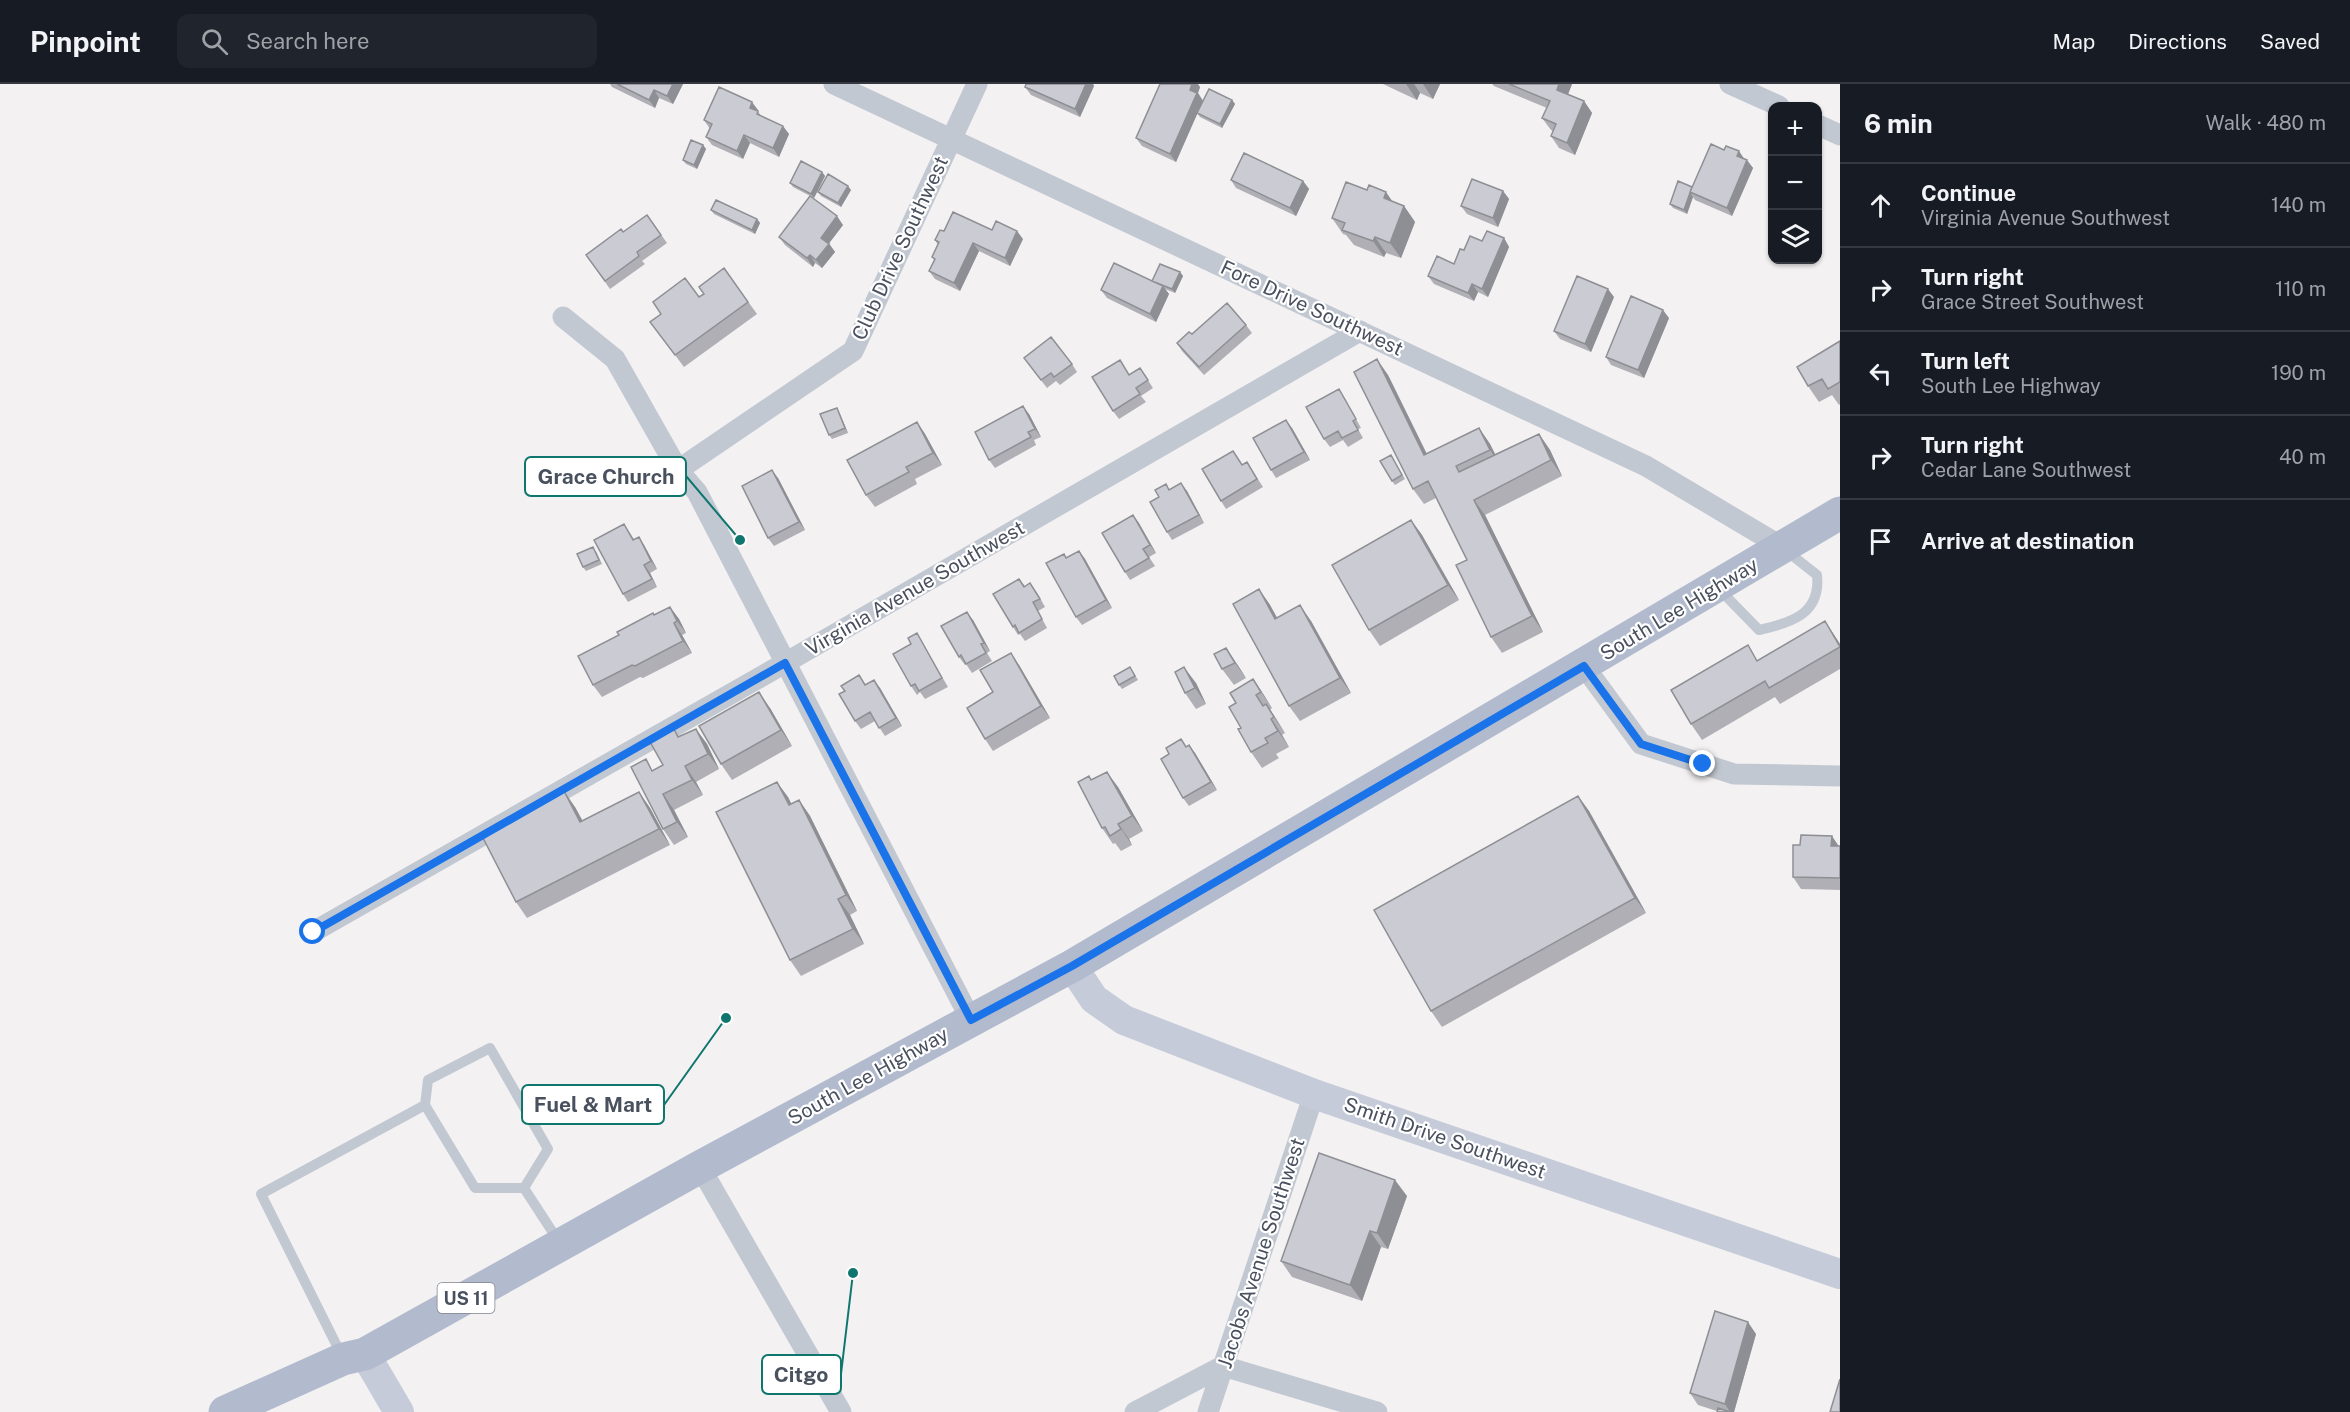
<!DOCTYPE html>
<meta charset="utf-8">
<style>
body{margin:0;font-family:"Public Sans",sans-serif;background:#20242c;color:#f1f3f6}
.controls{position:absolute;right:18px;top:18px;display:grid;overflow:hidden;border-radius:12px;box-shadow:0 2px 4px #0004}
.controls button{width:54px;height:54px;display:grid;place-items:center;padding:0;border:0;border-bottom:2px solid #363941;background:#171b24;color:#f1f3f6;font:30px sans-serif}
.stop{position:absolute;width:18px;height:18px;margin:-14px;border:4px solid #1a73e8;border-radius:50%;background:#fff}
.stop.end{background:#1a73e8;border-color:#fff;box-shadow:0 2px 6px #0008}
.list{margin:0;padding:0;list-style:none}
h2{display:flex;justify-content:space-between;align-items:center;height:78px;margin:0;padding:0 24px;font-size:26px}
h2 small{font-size:20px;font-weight:400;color:#9ea1a6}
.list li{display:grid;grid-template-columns:39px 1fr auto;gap:18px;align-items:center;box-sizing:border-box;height:84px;padding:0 24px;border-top:2px solid #363941}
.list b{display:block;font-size:22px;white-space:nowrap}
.list p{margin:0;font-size:20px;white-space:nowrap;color:#9ea1a6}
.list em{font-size:20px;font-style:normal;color:#9ea1a6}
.icon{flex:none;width:33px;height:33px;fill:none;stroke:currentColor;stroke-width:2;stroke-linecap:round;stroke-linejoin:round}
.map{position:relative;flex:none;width:1840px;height:1328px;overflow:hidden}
header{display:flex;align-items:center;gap:36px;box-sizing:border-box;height:84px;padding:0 30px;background:#171b24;border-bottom:2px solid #363941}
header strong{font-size:28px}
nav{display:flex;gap:33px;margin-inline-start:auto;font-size:21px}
.search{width:420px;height:54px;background:#20242c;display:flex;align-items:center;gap:15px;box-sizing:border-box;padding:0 21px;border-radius:12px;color:#9ea1a6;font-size:22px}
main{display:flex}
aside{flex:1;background:#171b24}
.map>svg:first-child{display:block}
</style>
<header>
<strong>Pinpoint</strong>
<div class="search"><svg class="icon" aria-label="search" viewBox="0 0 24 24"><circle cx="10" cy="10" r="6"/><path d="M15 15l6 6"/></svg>Search here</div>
<nav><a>Map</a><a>Directions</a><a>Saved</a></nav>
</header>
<main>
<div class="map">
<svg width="1840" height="1328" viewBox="0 0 1840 1328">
<rect width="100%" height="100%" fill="#f3f1f1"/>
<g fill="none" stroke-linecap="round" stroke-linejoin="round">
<path stroke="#c2c8d2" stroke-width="10" d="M1719,505L1759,546C1791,539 1821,530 1817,491L1784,465
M425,1021L428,996L490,964L548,1065L524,1104
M342,1272L261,1110L425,1021L475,1104H524L559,1158"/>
<path stroke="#c2c8d2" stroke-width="21" d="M834,0L1646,382L1782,463
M1730,0L1779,22
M1818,41L1840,51
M563,233L615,275L678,386L697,408L971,936
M678,386L853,267L977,0
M1584,582L1641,660L1734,690L1840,692
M313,848L785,579L1360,247
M700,1083L841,1328
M1135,1328L1223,1282L1377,1328
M1208,1328L1314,1010"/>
<path stroke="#c5cbd9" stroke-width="30" d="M1072,882L1094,915L1124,936L1314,1010L1840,1190
M365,1270L399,1328"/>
<path stroke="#b2bbce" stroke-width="33" d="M225,1328L343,1275L365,1270L700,1083L1072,882L1840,429"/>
</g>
<path fill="#afafb5" d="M610,0H683L673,20L659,14L655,24L612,3Z
M1026,0H1093L1094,2L1080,33L1031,11L1025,3Z
M1383,0H1440L1433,15L1420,9L1417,16Z
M1492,0H1572L1568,10L1584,17L1592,29L1575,71L1559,64L1551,52L1553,47L1551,46L1542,34L1547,24L1494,2Z
M1200,3L1198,9L1203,17L1232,16L1235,20L1222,44L1200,33L1197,29L1176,78L1142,62L1136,54Z
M758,26V27L761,32L789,50L779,73L750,59L743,75L712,61L706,53L710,45L704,36Z
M703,61L706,65L697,85L686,80L683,76Z
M1724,66L1745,75L1753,84L1732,132L1695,116L1693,113L1687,130L1673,124L1670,120L1692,103Z
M822,88L825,92L814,114L793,103L790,99Z
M1231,96L1303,97L1309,105L1296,132L1236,104Z
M851,106L841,123L821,112L818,108Z
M1503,107L1509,115L1498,143L1467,130L1461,122Z
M1393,118L1404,122L1415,138L1401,174L1386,169L1384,173L1354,161L1346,151L1343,150L1332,134Z
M711,126L757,135L760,139L755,150L714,130Z
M647,131L667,159L642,177L645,180L610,205L586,171L623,148Z
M843,141L829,159L835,168L822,184L815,179L813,183L785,161L779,153Z
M944,147L1023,155L1010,182L979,167L960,207L935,195L929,187L934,176L932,173L938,161L935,156Z
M1504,154L1509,163L1488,213L1478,208L1474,217L1434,200L1428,192L1454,180L1464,166L1482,157Z
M724,184L757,230L684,283L650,238L699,213L704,210Z
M1180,188L1183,192L1175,209L1165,205L1169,210L1156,238L1107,214L1101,206L1152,197Z
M1614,213L1591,268L1560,255L1554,247Z
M1669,234L1644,294L1611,281L1606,273Z
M1246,241L1252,249L1204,291L1182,267L1177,259L1192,250Z
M1840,257V320L1839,321L1832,311L1819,318L1808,302Z
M1024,274L1072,280L1077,288L1060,301L1056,297L1047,304Z
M1140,284L1153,304L1141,312L1146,318L1119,335L1113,327L1130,290Z
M1388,291L1427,370L1479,344L1490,360L1495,370L1539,350L1550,366L1562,392L1485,431L1543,548L1502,569L1491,553L1467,476L1436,414L1424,420L1413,405Z
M1339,305L1344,313L1361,344L1358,345L1363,354L1348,363L1343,356L1330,363L1324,355Z
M839,328L848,349L832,355L829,351Z
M1029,330L1041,353L1034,356L1036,361L995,384L989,376Z
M917,338L925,350L942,381L915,395L917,400L875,423L866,411Z
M1292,344L1310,376L1276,394L1271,386Z
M1391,371L1405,395L1395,401L1392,397Z
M1247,378L1263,403L1226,425L1221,417L1242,381Z
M778,394L805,446L774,462L768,454Z
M1169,406L1187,407L1204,439L1172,456L1167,448Z
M1133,431L1156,469L1149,473L1155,482L1130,496L1125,488Z
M1411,436L1422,451L1459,516L1380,562L1369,546Z
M624,440L634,455L644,461L657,485L650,489L657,503L628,518L623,510Z
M596,467L602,480L586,487L583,483Z
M1079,467L1085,475L1112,524L1082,541L1076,533Z
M1019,495L1025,502L1036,507L1045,523L1038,527L1047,544L1025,557L1020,550L1018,551L1013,543Z
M1259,505L1270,521L1277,534L1311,537L1351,609L1300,637L1289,622Z
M670,523L679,535L686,549L682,551L692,569L643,594L640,593L602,613L593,601L654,531Z
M973,536L990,567L987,569L992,577L972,589L966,580L965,581L959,573Z
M1825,537L1840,560V585L1780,620L1775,613L1702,656L1691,640L1758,576Z
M917,549L922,558L948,603L925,615L920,608L917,611L911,602V560Z
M1214,570L1237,580L1246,594L1234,601L1222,585Z
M1019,581L1050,634L993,667L985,655L993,608Z
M1130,583L1138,596L1122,605L1119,601Z
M1253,595L1272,624L1270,626L1285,649L1282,651L1289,663L1276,670L1279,674L1262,684L1251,668L1236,619Z
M1196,599L1206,620L1196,625L1185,609Z
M866,601L880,604L902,642L885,652L875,637L861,645L855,637Z
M770,624L792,662L732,696L721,680Z
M673,643L679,653L696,645L707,660L719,685L696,698L703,711L674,726L688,753L674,761L663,745L654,686L663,681Z
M1187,662L1195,669L1217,706L1189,722L1183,714Z
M1092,696L1118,703L1143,747L1129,755L1132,761L1121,767L1115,759L1113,760L1102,744Z
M639,708L650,724L670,761L527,834L516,818L575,723L583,737Z
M1578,712L1589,727L1646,829L1442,943L1431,927Z
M788,713L791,720L799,716L810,732L857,827L850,831L864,860L801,892L790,876Z
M1839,762H1840V806L1801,805L1793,793Z
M1407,1112L1388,1165L1381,1163L1362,1217L1292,1193L1281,1177Z
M1756,1250L1734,1328L1717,1327L1698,1321L1690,1309Z"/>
<path fill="#8e8f94" d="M673,0H683L673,20L667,12Z
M1086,0H1093L1094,2L1080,33L1075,25Z
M1192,0H1198L1200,3L1198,9L1203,17L1176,78L1170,70Z
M1406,0H1414L1420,9L1417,16Z
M1423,0H1440L1433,15Z
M1559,0H1572L1565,18L1557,6Z
M654,6L659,14L655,24L649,16Z
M1232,16L1235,20L1222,44L1220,40Z
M1584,17L1592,29L1575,71L1567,59Z
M752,18L758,26L755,32L750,24Z
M783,42L789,50L779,73L773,64Z
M744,51L750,59L743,75L737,67Z
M703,61L706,65L697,85L694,81Z
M1739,67L1745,76L1737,72Z
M1747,76L1753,84L1732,132L1727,124Z
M822,88L825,92L814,114L811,110Z
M1303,97L1309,105L1296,132L1290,124Z
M848,102L851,106L841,123L838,119Z
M1503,107L1509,115L1498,143L1493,134Z
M1386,108L1397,124L1384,114Z
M1690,109L1693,113L1687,130L1684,126Z
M1404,122L1415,138L1401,174L1390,159Z
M837,132L843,141L827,162L821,154Z
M757,135L760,139L755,150L752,146Z
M1017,147L1023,155L1010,182L1005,174Z
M1375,153L1386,169L1384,173L1373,157Z
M1504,154L1509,163L1488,213L1482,205Z
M973,159L979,167L960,207L954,199Z
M829,160L835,168L822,184L816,176Z
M810,171L815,179L813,183L807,174Z
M1180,188L1183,192L1175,209L1172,205Z
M1472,200L1478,208L1474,217L1468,209Z
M1163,202L1169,210L1156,238L1150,230Z
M1608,205L1614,213L1591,268L1585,260Z
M1663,226L1669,234L1644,294L1638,286Z
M1377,275L1388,291L1435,387L1424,371Z
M1023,322L1029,330L1041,353L1035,345Z
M837,324L839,328L848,349L845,344Z
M1286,336L1292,344L1310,376L1304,368Z
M917,338L925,350L942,381L933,369Z
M1479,344L1490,360L1501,382L1490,366Z
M1539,350L1550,366L1562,392L1551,376Z
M772,386L778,394L805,446L799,438Z
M1181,399L1187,407L1204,439L1199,431Z
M1474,416L1485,431L1543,548L1532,532Z
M1133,431L1139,439L1156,469L1150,461Z
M1411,436L1422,451L1459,516L1448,501Z
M639,453L644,461L657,485L651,477Z
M1079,467L1085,475L1112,524L1106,516Z
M644,481L650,489L657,503L652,495Z
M1259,505L1270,521L1286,550L1275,535Z
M1300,521L1311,537L1351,609L1340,594Z
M670,523L679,535L686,549L677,537Z
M967,528L973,536L990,567L984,559Z
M1825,537L1840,560V563Z
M674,539L682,551L692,569L683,557Z
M1226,564L1237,580L1246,594L1235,579Z
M1011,569L1019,581L1050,634L1041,622Z
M1184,583L1196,599L1206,620L1195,604Z
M1253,595L1264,611L1272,624L1261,608Z
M874,596L880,604L902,642L896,634Z
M759,608L770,624L792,662L781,646Z
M1266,620L1277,636L1285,649L1274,633Z
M1271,635L1282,651L1289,663L1278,647Z
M696,645L707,660L719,685L708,670Z
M1189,661L1195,669L1217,706L1211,698Z
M685,682L696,698L703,711L692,696Z
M1107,688L1118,703L1143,747L1132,732Z
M777,698L788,713L800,737L789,721Z
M564,707L575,723L591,754L580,738Z
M639,708L650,724L670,761L659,745Z
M663,710L674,726L688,753L677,738Z
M1578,712L1589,727L1646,829L1635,814Z
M799,716L810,732L857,827L846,811Z
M1118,740L1129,755L1132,761L1121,745Z
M1832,752L1840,764L1831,762Z
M838,815L850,831L864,860L853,845Z
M1395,1096L1407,1112L1388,1165L1377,1149Z
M1370,1147L1381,1163L1362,1217L1350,1201Z
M1748,1238L1756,1250L1734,1328H1730L1725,1320Z"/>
<path fill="#cbccd3" stroke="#8e8f94" stroke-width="1.5" d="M617,0H673L667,12L654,6L649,16Z
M1026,0H1086L1075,25L1025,3Z
M1160,0H1192L1190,6L1197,9L1170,70L1136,54Z
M1509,0H1559L1557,6L1584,17L1567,59L1551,52L1556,40L1542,34L1550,17Z
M719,3L752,18L750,24L758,27L757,30L783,42L773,64L744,51L737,67L706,53L712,40L704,36Z
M1209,5L1232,16L1220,40L1197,29Z
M691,56L703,61L694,81L683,76Z
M1711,60L1724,66L1726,62L1739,67L1737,72L1747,76L1727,124L1690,108Z
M1244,69L1303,97L1290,124L1231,96Z
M801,77L822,88L811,110L790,99Z
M828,90L848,102L838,119L818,108Z
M1472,95L1503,107L1493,134L1461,122Z
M1678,97L1692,103L1684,126L1670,120Z
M1346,98L1367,106L1369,101L1386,108L1384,114L1404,122L1390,159L1375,153L1373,157L1342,146L1345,139L1332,134Z
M810,112L837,132L821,154L829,160L816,176L810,171L807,174L779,153Z
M716,116L757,135L752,146L711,126Z
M953,128L992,146L996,137L1017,147L1005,174L973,159L954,199L929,187L935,175L932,173L939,158L935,156L940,146L944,147Z
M647,131L661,151L637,168L639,172L605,197L586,171L621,145L623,148Z
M1487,147L1504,154L1482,205L1472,200L1468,209L1428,192L1437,172L1454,180L1460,165L1464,166L1470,152L1482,157Z
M1114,179L1163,202L1150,230L1101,206Z
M1160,180L1180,188L1172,205L1152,197Z
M724,184L748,218L675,271L650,238L661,230L653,218L685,194L699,213L704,210L699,203Z
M1577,192L1608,205L1585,260L1554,247Z
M1631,212L1663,226L1638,286L1606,273Z
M1227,219L1246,241L1199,283L1177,259L1189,248L1192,250Z
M1051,253L1072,280L1054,293L1051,289L1041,296L1024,274Z
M1840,257V298L1828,305L1822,295L1808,302L1797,283Z
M1377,275L1424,371L1479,344L1490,366L1456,382L1459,388L1539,350L1551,376L1474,416L1532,532L1491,553L1456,481L1467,476L1428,397L1413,405L1354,288Z
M1120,276L1129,291L1140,284L1148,296L1136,304L1140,310L1113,327L1092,293Z
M1339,305L1356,335L1353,337L1358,346L1342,354L1338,347L1324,355L1306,323Z
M1023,322L1035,345L1028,348L1031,353L989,376L975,348Z
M837,324L845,344L829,351L820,330Z
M1286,336L1304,368L1271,386L1253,354Z
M917,338L933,369L906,383L909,388L866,411L847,376Z
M1233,367L1242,381L1247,378L1257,395L1221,417L1202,385Z
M1391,371L1402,391L1392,397L1380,377Z
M772,386L799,438L768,454L742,402Z
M1181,399L1199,431L1167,448L1150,418L1159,413L1155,406L1166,400L1169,406Z
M1133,431L1150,461L1143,465L1149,474L1125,488L1102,449Z
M1411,436L1448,501L1369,546L1332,481Z
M624,440L633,456L639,453L651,477L644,481L652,495L623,510L594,456Z
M593,463L599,476L583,483L577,470Z
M1079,467L1106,516L1076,533L1046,479L1064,470L1066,474Z
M1019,495L1024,503L1030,499L1040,515L1033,518L1042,535L1019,549L1015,541L1013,543L993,510Z
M1259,505L1275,535L1300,521L1340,594L1289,622L1233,520Z
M670,523L677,537L674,539L683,557L635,582L632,581L593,601L578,572L619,551L617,548L653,529L654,531Z
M967,528L984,559L981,560L986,569L966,580L961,571L959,573L941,542Z
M1825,537L1840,563L1769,604L1765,597L1691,640L1671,606L1748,561L1757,577Z
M917,549L942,594L919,607L915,600L911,602L893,570L911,560L908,554Z
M1226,564L1235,579L1222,585L1214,570Z
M1011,569L1041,622L985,655L967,624L993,608L980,586Z
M1130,583L1135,592L1119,601L1114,592Z
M1184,583L1195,604L1185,609L1175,588Z
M859,591L865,601L874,596L896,634L879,644L870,628L855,637L839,610L845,607L841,602Z
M1253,595L1261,608L1256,611L1263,622L1266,620L1274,633L1271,635L1278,647L1265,654L1268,659L1251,668L1238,645L1241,644L1229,623L1236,619L1230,609Z
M759,608L781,646L721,680L699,642Z
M673,643L678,653L696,645L708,670L685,682L692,696L663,710L677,738L663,745L631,683L646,675L652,687L663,681L649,656Z
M1181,655L1186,663L1189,661L1211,698L1183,714L1161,675L1169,670L1166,664Z
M1107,688L1132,732L1118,740L1121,745L1110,752L1105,743L1102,744L1078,698L1089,692L1091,696Z
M777,698L789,721L799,716L846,811L838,815L853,845L790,876L716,728Z
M564,707L580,738L639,708L659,745L516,818L481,750Z
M1578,712L1635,814L1431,927L1374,826Z
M1801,751L1832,752L1831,762H1840V794L1793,793V761H1800Z
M1319,1069L1395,1096L1377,1149L1370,1147L1350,1201L1281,1177Z
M1715,1227L1748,1238L1725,1320L1690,1309Z
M1840,1295V1328H1830Z
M1718,1324L1730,1328H1717Z"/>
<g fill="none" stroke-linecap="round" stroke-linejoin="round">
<path stroke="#1a73e8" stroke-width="8" d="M313,848L785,579L971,936L1072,882L1584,582L1641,660L1703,680"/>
</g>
<g text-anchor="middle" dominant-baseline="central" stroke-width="4.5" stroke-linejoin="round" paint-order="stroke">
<rect fill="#fff" stroke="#80848e" stroke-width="1.5" x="437.5" y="1199" width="57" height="30" rx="4.5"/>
<g font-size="18" font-weight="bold" fill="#49505e">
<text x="466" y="1214">US 11</text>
</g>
<g font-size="20" fill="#49505e" stroke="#fff">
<text transform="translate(900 164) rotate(-65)">Club Drive Southwest</text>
<text transform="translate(1312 224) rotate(25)">Fore Drive Southwest</text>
<text transform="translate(915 504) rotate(-30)">Virginia Avenue Southwest</text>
<text transform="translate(1679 525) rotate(-31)">South Lee Highway</text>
<text transform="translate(868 992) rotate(-29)">South Lee Highway</text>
<text transform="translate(1445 1054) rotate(19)">Smith Drive Southwest</text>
<text transform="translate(1261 1169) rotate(-72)">Jacobs Avenue Southwest</text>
</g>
</g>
<path fill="none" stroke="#0f766e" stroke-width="2" d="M740 456L686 392M726 934L664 1021M853 1189L841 1290"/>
<g fill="#0f766e" stroke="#fff" stroke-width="2">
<circle cx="740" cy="456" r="6"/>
<circle cx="726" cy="934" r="6"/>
<circle cx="853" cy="1189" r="6"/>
</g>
<g fill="#fff" stroke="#0f766e" stroke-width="2">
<rect x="525" y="373" width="161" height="39" rx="6"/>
<rect x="522" y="1001" width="142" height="39" rx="6"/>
<rect x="762" y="1271" width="79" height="39" rx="6"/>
</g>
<g font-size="21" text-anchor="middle" font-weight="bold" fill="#49505e">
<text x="606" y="400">Grace Church</text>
<text x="593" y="1028">Fuel &amp; Mart</text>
<text x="801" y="1298">Citgo</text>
</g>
</svg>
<div class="controls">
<button>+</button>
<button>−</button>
<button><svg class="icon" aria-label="layers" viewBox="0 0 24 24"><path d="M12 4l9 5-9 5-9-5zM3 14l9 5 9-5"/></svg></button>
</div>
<div class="stop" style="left:313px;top:848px"></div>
<div class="stop end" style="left:1703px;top:680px"></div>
</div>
<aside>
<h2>6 min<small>Walk · 480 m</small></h2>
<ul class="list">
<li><svg class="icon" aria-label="ahead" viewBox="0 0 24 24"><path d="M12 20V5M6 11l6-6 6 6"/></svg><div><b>Continue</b><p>Virginia Avenue Southwest</p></div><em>140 m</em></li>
<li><svg class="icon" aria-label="right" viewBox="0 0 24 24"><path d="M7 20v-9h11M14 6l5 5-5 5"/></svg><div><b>Turn right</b><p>Grace Street Southwest</p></div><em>110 m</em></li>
<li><svg class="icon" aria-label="left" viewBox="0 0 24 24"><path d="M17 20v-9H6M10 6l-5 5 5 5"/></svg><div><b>Turn left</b><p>South Lee Highway</p></div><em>190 m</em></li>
<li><svg class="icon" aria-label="right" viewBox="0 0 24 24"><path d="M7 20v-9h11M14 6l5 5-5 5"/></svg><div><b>Turn right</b><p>Cedar Lane Southwest</p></div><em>40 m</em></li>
<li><svg class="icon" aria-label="arrive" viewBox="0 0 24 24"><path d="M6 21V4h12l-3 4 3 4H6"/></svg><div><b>Arrive at destination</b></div></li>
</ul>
</aside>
</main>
